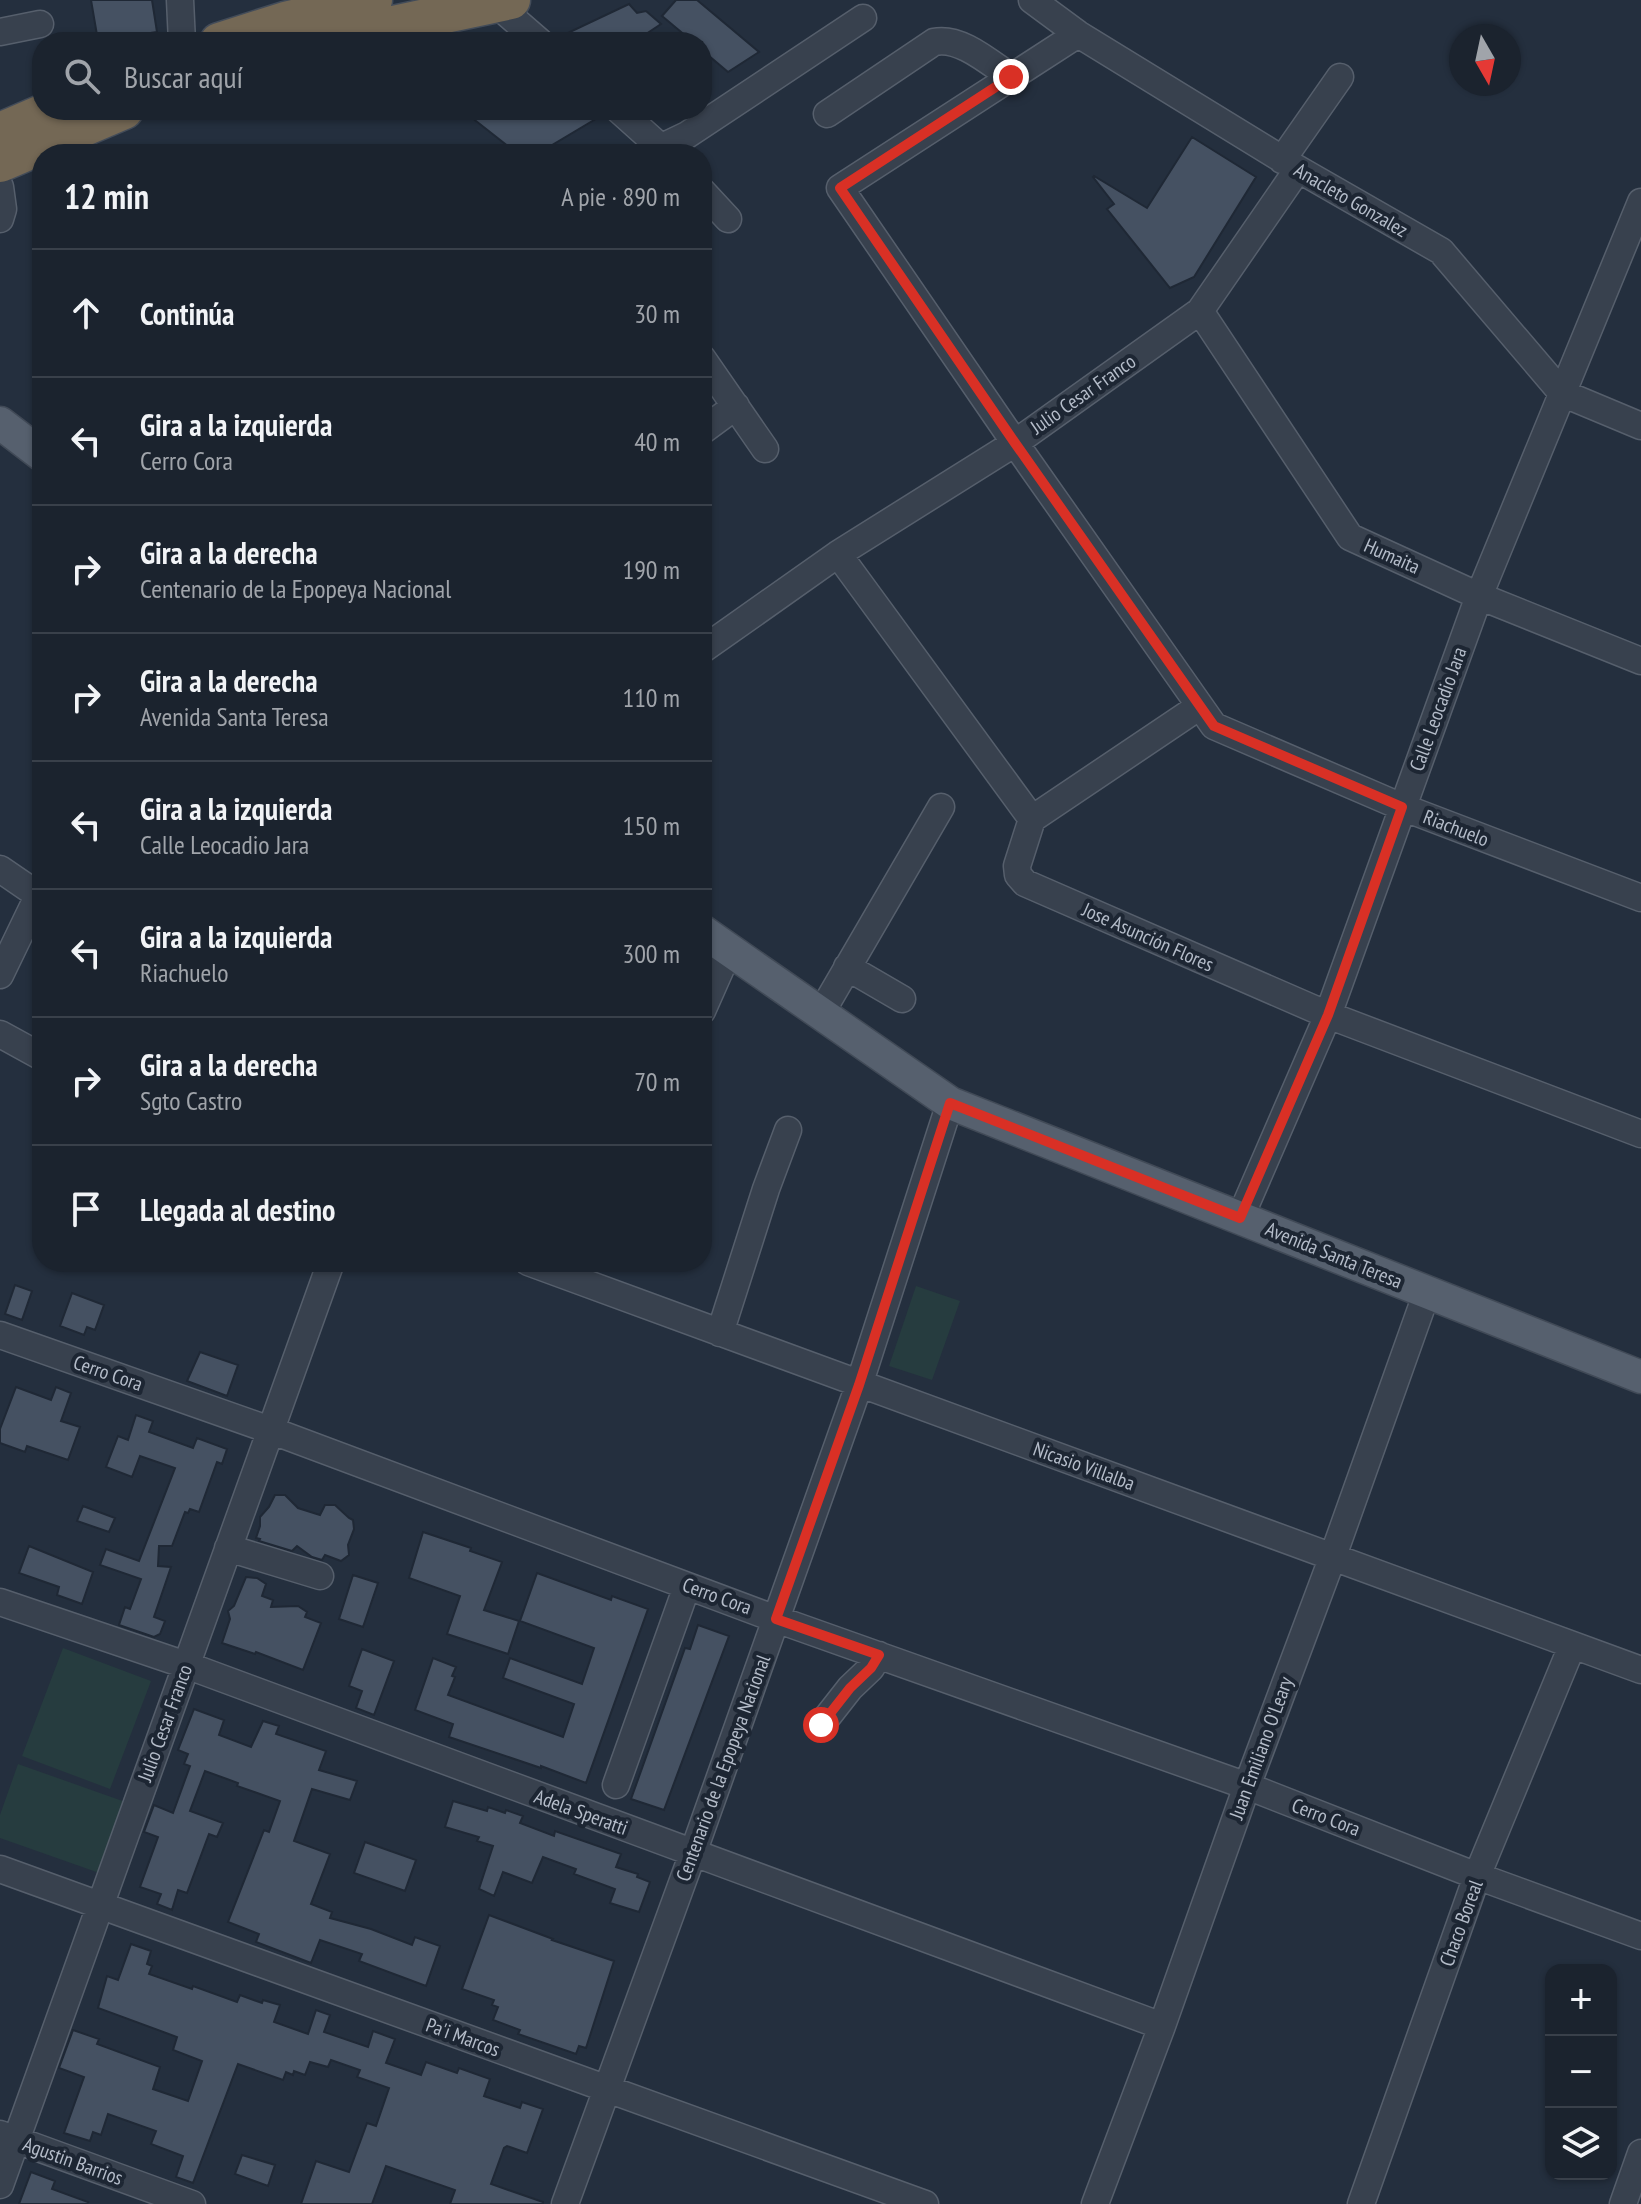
<!DOCTYPE html>
<html lang="es">
<meta charset="utf-8">
<style>
body{margin:0;font-family:"PT Sans Narrow",sans-serif;background:#282f3a;color:#f1f3f6}
.controls{position:absolute;right:24px;bottom:24px;display:grid;overflow:hidden;border-radius:16px;box-shadow:0 2px 6px #0004}
.controls button{width:72px;height:72px;display:grid;place-items:center;padding:0;border:0;border-bottom:2px solid #39404a;background:#1b232e;color:#f1f3f6;font:40px sans-serif}
.compass{position:absolute;left:1449px;top:24px;width:72px;height:72px;border-radius:50%;background:#1b232e;box-shadow:0 2px 6px #0004;rotate:171deg}
.stop{position:absolute;width:24px;height:24px;margin:-18px;border:6px solid #d93025;border-radius:50%;background:#fff}
.stop.end{background:#d93025;border-color:#fff;box-shadow:0 2px 8px #0008}
.list{margin:0;padding:0;list-style:none}
h2{display:flex;justify-content:space-between;align-items:center;height:104px;margin:0;padding:0 32px;font-size:34px}
h2 small{font-size:26px;font-weight:400;color:#a0a4aa}
.list li{display:grid;grid-template-columns:52px 1fr auto;gap:24px;align-items:center;box-sizing:border-box;height:128px;padding:0 32px;border-top:2px solid #39404a}
.list b{display:block;font-size:30px;white-space:nowrap}
.list p{margin:0;font-size:26px;white-space:nowrap;color:#a0a4aa}
.list em{font-size:26px;font-style:normal;color:#a0a4aa}
.icon{flex:none;width:44px;height:44px;fill:none;stroke:currentColor;stroke-width:2;stroke-linecap:round;stroke-linejoin:round}
.map{position:relative;flex:none;width:1641px;height:2204px;overflow:hidden}
.search{position:absolute;background:#1b232e;box-shadow:0 2px 6px #0004;left:32px;top:32px;width:680px;height:88px;display:flex;align-items:center;gap:20px;box-sizing:border-box;padding:0 28px;border-radius:32px;color:#a0a4aa;font-size:30px}
.panel{position:absolute;background:#1b232e;box-shadow:0 2px 6px #0004;left:32px;top:144px;width:680px;height:1128px;border-radius:32px}
.map>svg:first-child{display:block}
</style>
<div class="map">
<svg width="1641" height="2204" viewBox="0 0 1641 2204">
<rect width="100%" height="100%" fill="#242f3e"/>
<path fill="#263c3f" d="M916,1286L960,1301L932,1380L889,1366Z
M63,1648L151,1681L110,1789L22,1756Z
M18,1764L131,1804L105,1875L0,1838V1815Z"/>
<path fill="#455162" stroke="#1f2835" stroke-width="2" d="M91,0H152L157,32L98,41Z
M676,0H697L759,52L728,72L702,50V42H693L662,16Z
M629,4L637,13L646,11L661,24L634,42H556L555,39Z
M462,110H603L604,114L537,154H518Z
M1192,137L1256,177L1194,277L1170,288L1107,209L1114,204L1093,177L1094,176L1147,208Z
M15,1285L32,1291L22,1320L5,1314Z
M72,1293L104,1305L95,1330L87,1327L84,1335L60,1326Z
M200,1352L238,1365L227,1396L187,1381Z
M16,1387L51,1400L56,1387L71,1393L61,1421L80,1427L68,1460L27,1446L25,1452L0,1443V1429Z
M136,1415L153,1421L149,1432L193,1448L197,1438L227,1449L222,1464L217,1462L199,1512L190,1509L188,1513L185,1512L172,1546H159L158,1566L171,1567L154,1617L165,1621L160,1634L154,1637L119,1625L125,1607L130,1609L141,1579L100,1565L106,1549L139,1561L175,1468L140,1456L132,1477L106,1467L118,1436L128,1440Z
M275,1495H285L298,1508L320,1515L325,1505H335L349,1518L353,1520L354,1529L348,1545L349,1555L341,1561L325,1555L322,1560L312,1557L297,1546L292,1551L259,1541L260,1539L256,1538L260,1526V1517L269,1507Z
M83,1506L115,1518L109,1532L77,1521Z
M423,1532L471,1548L470,1551L502,1562L484,1610L519,1621L508,1654L447,1634L460,1596L409,1578Z
M29,1546L93,1572L82,1604L57,1595L59,1587L19,1573Z
M537,1573L611,1600L612,1596L648,1609L586,1783L541,1766V1768L449,1737L453,1724L415,1710L433,1658L456,1667L452,1676L455,1677L448,1695L563,1737L574,1704L503,1678L510,1658L582,1684L594,1648L520,1621Z
M353,1575L378,1583L363,1627L339,1619Z
M246,1577L257,1578L266,1584L262,1596L273,1600L271,1607L298,1606L307,1612L305,1617L321,1623L303,1670L256,1652L255,1654L222,1643L230,1619L228,1611L234,1606Z
M698,1625L729,1636L664,1810L631,1799L685,1648L690,1649Z
M362,1649L394,1661L374,1715L356,1708L362,1691L349,1686Z
M194,1709L224,1720L219,1735L251,1747L263,1721L279,1726L276,1734L326,1751L319,1770L357,1781L350,1800L312,1789L294,1841L330,1854L311,1904L332,1912L330,1918L371,1929L412,1945L415,1937L440,1946L426,1986L359,1961L362,1954L320,1940L311,1963L256,1942L259,1934L228,1922L264,1830L269,1832L280,1801L237,1786L238,1783L205,1771L190,1811L223,1823L217,1837L209,1834L187,1893L178,1890L172,1910L157,1904L161,1894L140,1887L158,1837L144,1832L154,1805L173,1813L190,1766L184,1764L188,1754L178,1750Z
M453,1801L487,1811L488,1807L505,1813L506,1810L523,1816L520,1823L554,1836L555,1831L621,1854L616,1867L638,1874L637,1877L650,1882L639,1912L610,1903L615,1889L574,1874L576,1869L543,1857L532,1883L503,1872L494,1896L479,1889L493,1846L477,1841L479,1837L445,1827Z
M365,1842L416,1860L405,1891L354,1873Z
M489,1915L553,1939L552,1940L614,1961L586,2048L579,2046L576,2054L518,2034L520,2030L493,2020L498,2007L492,2005L494,2000L462,1989Z
M131,1944L151,1951L147,1964L152,1966L149,1974L192,1989L193,1986L237,2002L240,1995L262,2003L263,2000L280,2005L274,2022L308,2034L316,2010L330,2015L324,2032L368,2047L373,2031L395,2039L386,2063L421,2075L426,2062L457,2073L459,2068L490,2079L484,2096L520,2108L522,2102L543,2109L527,2153L507,2146L504,2148L491,2184L543,2202V2204H450L455,2190L386,2166L372,2204H301L316,2161L349,2172L367,2123L376,2126L389,2088L357,2077L360,2070L331,2060L328,2067L310,2062L305,2075L294,2071L293,2075L286,2072L283,2080L238,2064L193,2183L176,2177L183,2156L151,2144L156,2131L108,2114L101,2135L93,2132L90,2141L64,2133L84,2077L59,2068L73,2030L99,2039L97,2044L160,2067L153,2089L188,2101L202,2061L173,2050L177,2037L98,2008L107,1976L118,1980Z
M242,2155L275,2165L268,2186L235,2174Z
M31,2172L55,2181L52,2189L88,2202L87,2204H19Z"/>
<g fill="none" stroke-linecap="round" stroke-linejoin="round">
<g stroke="#565f6c" stroke-width="29">
<path id="minor" d="M180,0L182,42
M1032,0L1078,34L1298,169L1441,251L1562,393L1641,426
M495,3L540,42
M0,32L40,24
M1078,34L840,188L1015,443L1214,726L1402,807L1641,898
M619,110L668,154
M827,114L934,42C960,36 990,63 1011,77
M662,147L687,135L863,18
M1282,160L1340,77
M0,187L3,209L0,219
M702,191L728,219
M1200,311L1350,537L1479,596L1641,661
M702,358L765,449
M702,431L736,406
M838,554L1032,819
M702,650L838,554L1015,443L1200,311L1298,169
M1032,819L1017,866L1018,875L1025,883L1328,1015L1641,1134
M1032,819L1200,706
M0,869L38,895
M847,967L902,999
M0,975L42,888
M702,1011L729,950
M821,1013L941,807
M0,1034L42,1057
M1240,1218L1328,1015L1479,596L1641,202
M528,1262L1641,1670
M720,1333L766,1189L788,1130
M0,1335L270,1430L776,1619L1247,1786L1477,1876L1641,1936
M228,1548L320,1576
M0,1602L186,1665L1162,2026
M821,1725L850,1688L871,1668L879,1655
M616,1785L687,1586
M0,1869L925,2204
M0,2134L192,2204
M0,2185L331,1262
M565,2204L693,1853L859,1385L950,1103
M1095,2204L1162,2026L1247,1786L1333,1556L1427,1292
M1361,2204L1477,1876L1572,1646
M1623,2204L1641,2153"/>
</g>
<g stroke="#414a57" stroke-width="35">
<path id="major" d="M0,423L42,455
M702,931L950,1103L1641,1377"/>
</g>
<g stroke="#434c59" stroke-width="41">
<path id="highway" d="M219,42L285,21L373,0
M313,42L511,0
M0,132L51,110
M0,163L124,110"/>
</g>
<use href="#minor" stroke="#38414e" stroke-width="26"/>
<use href="#major" stroke="#56606e" stroke-width="32"/>
<use href="#highway" stroke="#746855" stroke-width="38"/>
</g>
<g fill="none" stroke-linecap="round" stroke-linejoin="round">
<path stroke="#d93025" stroke-width="10" d="M821,1725L850,1688L871,1668L879,1655L776,1619L859,1385L950,1103L1240,1218L1328,1015L1402,807L1214,726L1015,443L840,188L1011,77"/>
</g>
<g text-anchor="middle" dominant-baseline="central" stroke-width="8" stroke-linejoin="round" paint-order="stroke">
<g font-size="20" fill="#b4bcc9" stroke="#1d2633">
<text transform="translate(1351 200) rotate(30)">Anacleto Gonzalez</text>
<text transform="translate(1083 394) rotate(-35)">Julio Cesar Franco</text>
<text transform="translate(1392 556) rotate(24)">Humaita</text>
<text transform="translate(1438 709) rotate(-70)">Calle Leocadio Jara</text>
<text transform="translate(1456 828) rotate(21)">Riachuelo</text>
<text transform="translate(1148 937) rotate(24)">Jose Asunción Flores</text>
<text transform="translate(1334 1255) rotate(22)">Avenida Santa Teresa</text>
<text transform="translate(108 1373) rotate(19)">Cerro Cora</text>
<text transform="translate(1084 1466) rotate(20)">Nicasio Villalba</text>
<text transform="translate(717 1596) rotate(20)">Cerro Cora</text>
<text transform="translate(165 1723) rotate(-70)">Julio Cesar Franco</text>
<text transform="translate(1261 1748) rotate(-70)">Juan Emiliano O'Leary</text>
<text transform="translate(723 1768) rotate(-70)">Centenario de la Epopeya Nacional</text>
<text transform="translate(581 1812) rotate(20)">Adela Speratti</text>
<text transform="translate(1326 1817) rotate(21)">Cerro Cora</text>
<text transform="translate(1461 1923) rotate(-70)">Chaco Boreal</text>
<text transform="translate(463 2037) rotate(20)">Pa'i Marcos</text>
<text transform="translate(73 2161) rotate(20)">Agustin Barrios</text>
</g>
</g>
</svg>
<div class="controls">
<button>+</button>
<button>−</button>
<button><svg class="icon" aria-label="layers" viewBox="0 0 24 24"><path d="M12 4l9 5-9 5-9-5zM3 14l9 5 9-5"/></svg></button>
</div>
<svg class="compass" viewBox="-18 -18 36 36"><path d="M0-13l5 13h-10z" fill="#e53935"/><path d="M0 13l5-13h-10z" fill="#a0a4aa"/></svg>
<div class="stop" style="left:821px;top:1725px"></div>
<div class="stop end" style="left:1011px;top:77px"></div>
<div class="search"><svg class="icon" aria-label="search" viewBox="0 0 24 24"><circle cx="10" cy="10" r="6"/><path d="M15 15l6 6"/></svg>Buscar aquí</div>
<section class="panel">
<h2>12 min<small>A pie · 890 m</small></h2>
<ul class="list">
<li><svg class="icon" aria-label="ahead" viewBox="0 0 24 24"><path d="M12 20V5M6 11l6-6 6 6"/></svg><div><b>Continúa</b></div><em>30 m</em></li>
<li><svg class="icon" aria-label="left" viewBox="0 0 24 24"><path d="M17 20v-9H6M10 6l-5 5 5 5"/></svg><div><b>Gira a la izquierda</b><p>Cerro Cora</p></div><em>40 m</em></li>
<li><svg class="icon" aria-label="right" viewBox="0 0 24 24"><path d="M7 20v-9h11M14 6l5 5-5 5"/></svg><div><b>Gira a la derecha</b><p>Centenario de la Epopeya Nacional</p></div><em>190 m</em></li>
<li><svg class="icon" aria-label="right" viewBox="0 0 24 24"><path d="M7 20v-9h11M14 6l5 5-5 5"/></svg><div><b>Gira a la derecha</b><p>Avenida Santa Teresa</p></div><em>110 m</em></li>
<li><svg class="icon" aria-label="left" viewBox="0 0 24 24"><path d="M17 20v-9H6M10 6l-5 5 5 5"/></svg><div><b>Gira a la izquierda</b><p>Calle Leocadio Jara</p></div><em>150 m</em></li>
<li><svg class="icon" aria-label="left" viewBox="0 0 24 24"><path d="M17 20v-9H6M10 6l-5 5 5 5"/></svg><div><b>Gira a la izquierda</b><p>Riachuelo</p></div><em>300 m</em></li>
<li><svg class="icon" aria-label="right" viewBox="0 0 24 24"><path d="M7 20v-9h11M14 6l5 5-5 5"/></svg><div><b>Gira a la derecha</b><p>Sgto Castro</p></div><em>70 m</em></li>
<li><svg class="icon" aria-label="arrive" viewBox="0 0 24 24"><path d="M6 21V4h12l-3 4 3 4H6"/></svg><div><b>Llegada al destino</b></div></li>
</ul>
</section>
</div>
